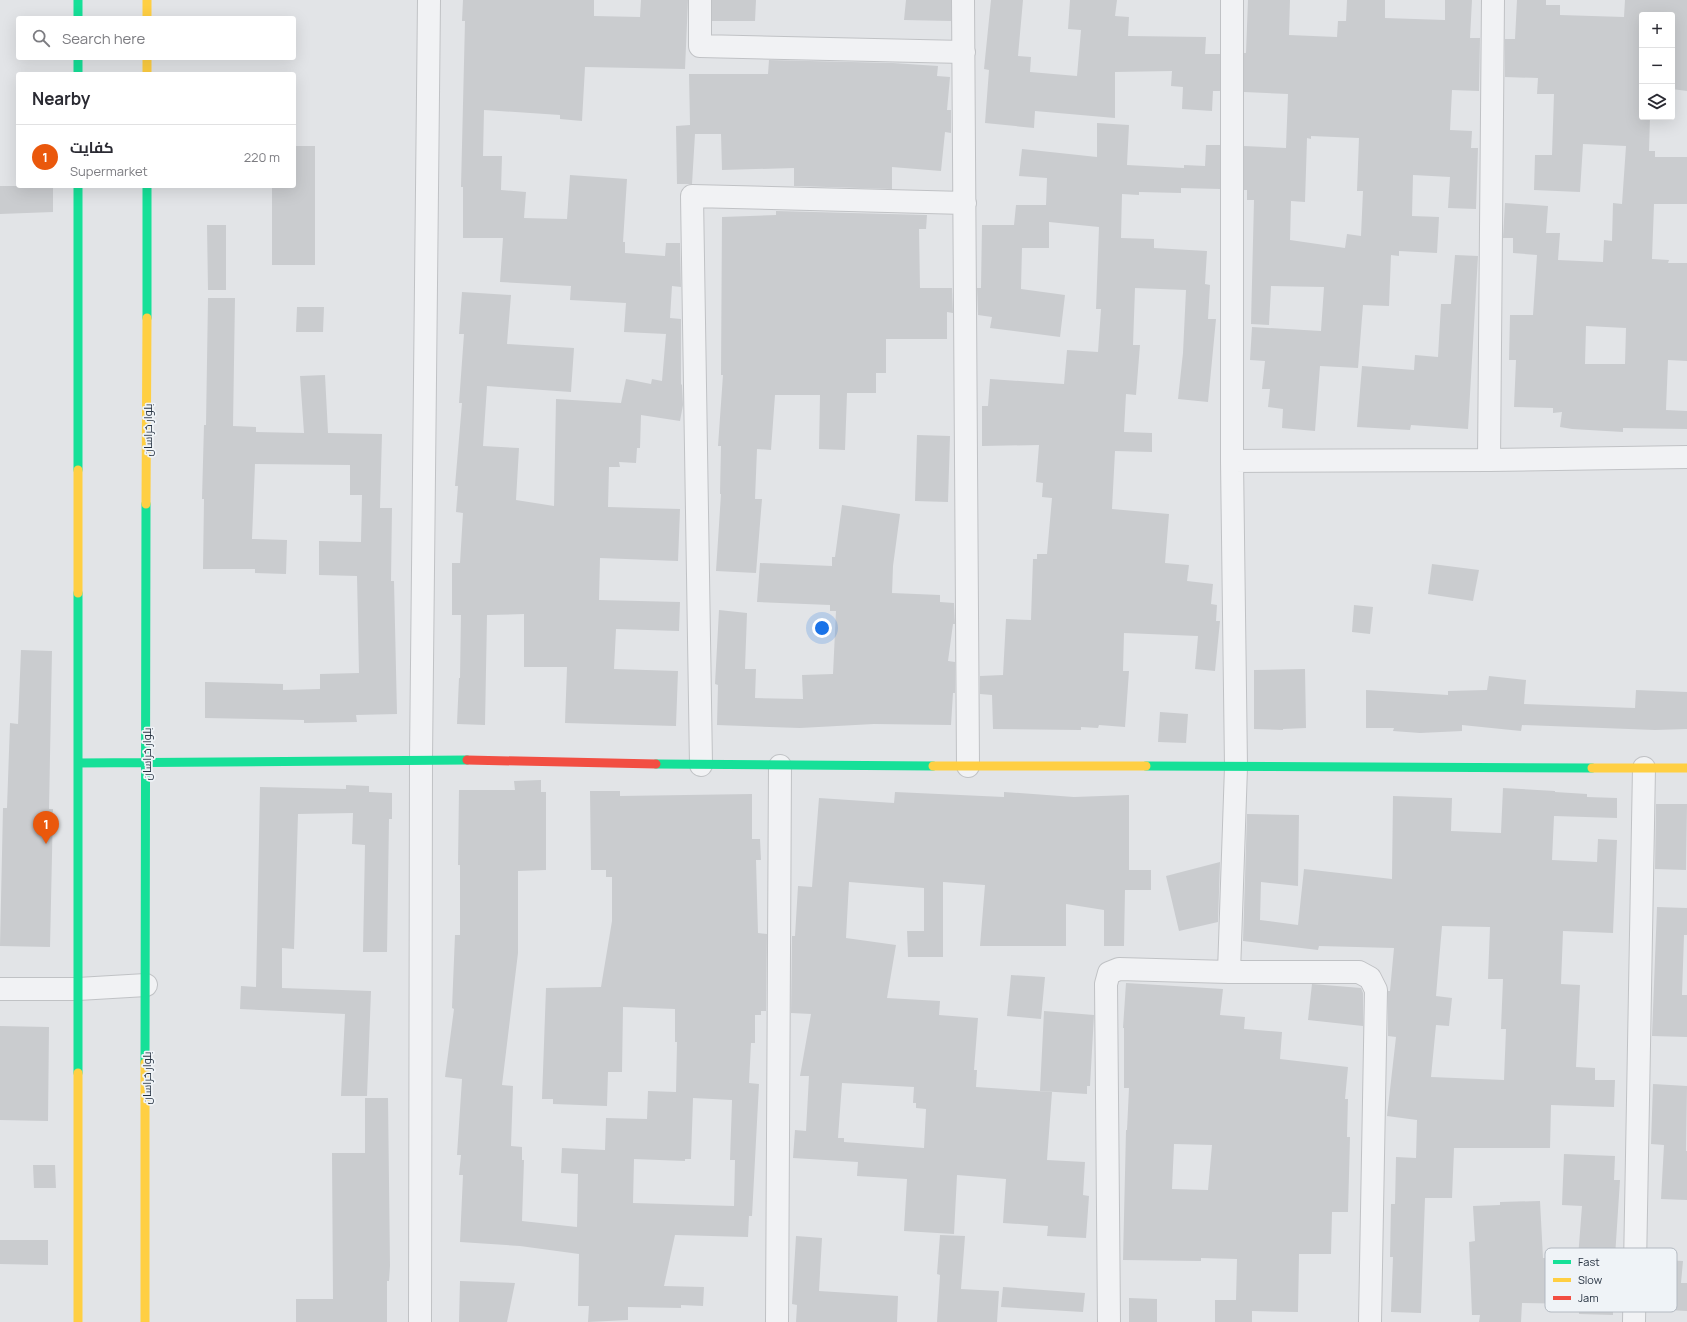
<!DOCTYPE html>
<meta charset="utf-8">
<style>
body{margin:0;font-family:Manrope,Cairo,sans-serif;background:#f7f7f7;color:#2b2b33}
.controls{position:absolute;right:12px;top:12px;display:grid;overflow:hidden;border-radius:4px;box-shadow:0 4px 16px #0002}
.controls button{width:36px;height:36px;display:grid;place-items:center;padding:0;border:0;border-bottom:1px solid #e1e1e2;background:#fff;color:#2b2b33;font:20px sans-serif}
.you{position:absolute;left:822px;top:628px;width:14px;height:14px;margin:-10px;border:3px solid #fff;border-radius:50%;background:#1a73e8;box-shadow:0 0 0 6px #1a73e833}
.badge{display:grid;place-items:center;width:26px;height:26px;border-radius:50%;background:#ea580c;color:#fff;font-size:13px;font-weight:700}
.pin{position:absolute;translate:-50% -33px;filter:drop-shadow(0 1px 2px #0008)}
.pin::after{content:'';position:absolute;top:21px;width:14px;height:12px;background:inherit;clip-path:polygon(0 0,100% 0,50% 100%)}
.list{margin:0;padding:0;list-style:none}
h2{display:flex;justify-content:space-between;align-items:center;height:52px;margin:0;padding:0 16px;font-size:17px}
h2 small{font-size:13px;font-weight:400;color:#7c7c81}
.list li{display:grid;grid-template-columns:26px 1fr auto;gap:12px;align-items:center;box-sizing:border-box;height:64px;padding:0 16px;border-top:1px solid #e1e1e2}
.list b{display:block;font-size:15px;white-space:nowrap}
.list p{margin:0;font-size:13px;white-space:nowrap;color:#7c7c81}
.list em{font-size:13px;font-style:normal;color:#7c7c81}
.icon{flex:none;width:22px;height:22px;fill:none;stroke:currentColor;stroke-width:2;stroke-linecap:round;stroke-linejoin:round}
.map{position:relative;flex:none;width:1687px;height:1322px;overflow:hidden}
.search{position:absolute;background:#fff;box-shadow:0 4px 16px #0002;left:16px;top:16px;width:280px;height:44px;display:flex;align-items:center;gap:10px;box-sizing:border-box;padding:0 14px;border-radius:4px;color:#7c7c81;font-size:15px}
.panel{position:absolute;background:#fff;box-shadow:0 4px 16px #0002;left:16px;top:72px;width:280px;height:116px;border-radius:4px}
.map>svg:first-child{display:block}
</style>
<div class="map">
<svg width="1687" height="1322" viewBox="0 0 1687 1322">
<rect width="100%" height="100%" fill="#e2e4e7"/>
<path fill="#cacccf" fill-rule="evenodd" d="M463,0H594V16L640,17L641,0H688L685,69L585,67L582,121L560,119V115L484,110L483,156H502L501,190L526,192L524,218L567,219L570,175L627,179L623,242H625V253L665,256L666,243H680L681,287L672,286L670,318L681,319V384L682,385L683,405L680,421L641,415L640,448H637L636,463L619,462L620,467H609L608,507L680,509L678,561L600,558L599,600L680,602L679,631L616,629L614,669L678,671L676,726L565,723L567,667H524V614L487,615L485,725L457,724L459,678H460L461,615H452V563H460L463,513L456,512L458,486H455L462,403H459L464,334H459L462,292L511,295L507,344L574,348L571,392L487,386L483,446L519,448L516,500L554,506L556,399L621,403L626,379L651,384L652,379L662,381L666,334L624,332L626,303L570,300L571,286L500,282L503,238H463V187H461L465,21H462Z
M712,0H756L755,21H712Z
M906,0H951V21L904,20Z
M991,0H1023L1018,56L1031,57L1030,72L1077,76L1081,30L1068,29L1070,0H1117L1115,16L1129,17L1128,36L1206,37L1205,54H1220V91H1213L1212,111L1182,109L1183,87L1171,86L1172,71L1115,72V118L1035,111L1034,128L985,123L989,70L984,69Z
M1248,0H1290L1289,35L1337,37L1338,21H1346L1347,0H1385V18L1445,20V0H1472L1470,38H1480L1479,91L1452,90L1450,130L1472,131L1471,148H1478L1476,209L1448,208L1450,177L1413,175L1412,216L1439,217L1437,253L1399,251V256L1391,255L1389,306L1363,305L1358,368L1320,366L1315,431L1282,428L1283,409L1268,407L1270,389H1262L1265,361L1250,360L1252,327L1321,331L1324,287L1271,286L1269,325L1251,324L1254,200H1247V190H1244V146L1286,148L1288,94L1244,92V53H1246ZM1311,136L1359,138L1357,191H1363L1361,236L1347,234L1345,248L1290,240L1291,201L1305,202L1307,138L1311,139Z
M1517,0H1546V5H1560V15L1624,17L1625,0H1687V91L1672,89V15H1642V117H1650L1649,151H1655V157H1687V204H1654L1652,259L1669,260L1668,263H1687V361L1668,360L1666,410L1687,411V429L1623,428V432L1572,429L1560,427L1562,412L1553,413V408L1514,407L1516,360H1509L1510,315H1533L1537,255L1513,253V238H1503L1505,203L1548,206L1546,233H1560L1558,260L1603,262L1604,240L1612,241L1613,203L1622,204L1626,146L1583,144L1580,192L1534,190L1535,155H1552L1554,94H1537L1538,78L1505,77V39H1515ZM1586,326L1626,328L1625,364H1585Z
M769,60L893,63L938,66L937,76L950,77L947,110H951V133L945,132L941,171L892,167V189L794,186V168L722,170L721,134H695L692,184H677L676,126L690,125L689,74H768Z
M1097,123L1129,125L1127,165L1184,168V165L1205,166L1206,145H1220V189L1181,188V193L1139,192V195L1122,194L1121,238L1154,239V248L1207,251L1205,284L1210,285L1208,319H1216L1208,402L1178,399L1183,353L1186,290L1135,288L1133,345H1140L1136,395L1126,394L1124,432L1152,433V452L1115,451L1112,509L1169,514L1165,563L1189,565L1187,581L1213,584L1211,604L1217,605L1216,621H1220L1215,671L1195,669L1198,636L1124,633L1123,671H1129L1125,727L1099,725L1098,728L1081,727V730L993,729L992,695L980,694V676L1003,675L1006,619L1031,620L1033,559H1037V554H1047L1052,498L1042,497L1043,483L1036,482L1039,445L982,446V406H988L990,379L1064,384L1067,350L1098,352L1101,309H1096L1099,227L1049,222V248H1022L1021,289L1065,295L1060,337L990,328L992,317L978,315L977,288H981L982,225H1014L1016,205H1046L1047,178L1019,176L1022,149L1097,157Z
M294,146H315V265H272V186H294Z
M0,186H53V212L0,214Z
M776,211L927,215L926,229H919L920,288H952L953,313L947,312V339H886V373H876V393H847L845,450L819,449L820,395H775L771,450L757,449L755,499H762L756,573L716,571L721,494H720L721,446H718L723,375H721L722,217L776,215Z
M207,225H226V290H208Z
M1455,255L1478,256L1468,429L1411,425L1410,430L1357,427L1362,366L1414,370L1415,355L1438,357L1441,304H1451Z
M208,298H235L233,426L256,427V432L304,433L300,376L325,375L328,433L382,434L380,508H392L391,581H394L397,714L356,715L357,722L304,723V720L205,718V682L283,684V690L320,689V674L359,673L357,576L319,575V541L361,542L362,495H350V465L255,464L252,539L287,540L286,574L255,573V569H203L204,499H202L204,425H206Z
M297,307H324L323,332H296Z
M917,435L950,436L948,502L915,501Z
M842,505L900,514L893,566L892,593L940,595V602L954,603L955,624H953L948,661L955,662V693H953L951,725L874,724L800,728L717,725L718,685L715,684L719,610L747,613L745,669H756L755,698L803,699L802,675L833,674L836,611H830V605L757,602L760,563L832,566V557H835Z
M1432,564L1479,570L1473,601L1428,594Z
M1354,605L1373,607L1370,634L1352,632Z
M21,650L52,651L49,809H53L50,947L0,946L3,808H7L10,723L18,724Z
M1305,669L1306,728L1283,729V730L1254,729V670Z
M1489,676L1526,680L1524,704L1635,708L1636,690L1687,692V729L1655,730L1522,725L1521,731L1462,725V731L1420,733L1393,731L1394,728H1366V690L1448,695V691L1487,690Z
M1160,712L1188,714L1186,743L1158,742Z
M541,780V792H546V870L518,871V953L502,1085L513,1086L511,1146L522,1147V1160H524L522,1221L577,1227L578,1174L561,1173L562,1148L605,1150L606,1118L647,1119L648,1091L676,1092L677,1042H675V1009L623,1007L622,1072H608L607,1106L553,1104V1099H542L546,988L601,987L612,921V877H606V870H591L590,791H620V796L752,794V839H760L761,860H756L758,933L767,934L766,1011H761V1015H755V1043H751L749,1083L759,1084L752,1216H749L748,1237L675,1235L664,1286L704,1287L703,1306L681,1305V1308L628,1307V1320L588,1322L589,1306H578L579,1254L520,1246L460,1242L463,1175H459L461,1155H457L462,1079L445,1077L454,1009L452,1008L455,935H460V865H458L459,790H515L514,781ZM693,1098L732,1100L730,1160H735L734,1206L633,1203L634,1159L685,1161V1159H691Z
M346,785L369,786V792L392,793V819H389L387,952H363L365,845L352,844L353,813L298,814L294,949L282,948V988L371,991L367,1096H341L345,1014L240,1009L241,986L256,987L260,787L346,789Z
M1503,788L1555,791V792L1587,794V797L1617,798V818L1554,816L1552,860L1597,862L1598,839L1617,840L1613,933L1563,931L1561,984L1580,985L1576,1067L1595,1068V1080H1615L1614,1107L1551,1105L1550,1148H1454L1452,1198H1425L1421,1313L1391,1312L1393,1257H1390L1391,1204H1395L1396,1157L1416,1158L1417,1120L1387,1116L1396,1037L1388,1036V991H1390L1394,948L1319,946L1318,950L1243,941L1247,814L1299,815L1298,886L1261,882L1260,920L1298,925L1304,869L1392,879L1393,796L1452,798L1451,831L1501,833ZM1442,926L1490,927L1488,979H1503L1501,1029H1506L1504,1080L1431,1077L1436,1025L1449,1026L1452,998L1436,996Z
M895,792L1004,797V792L1074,797L1129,795V870H1151V890H1125L1124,946H1104V910L1066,904V946H980L985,885L943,882V957H908L907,931H924V888L849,882L846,938L896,945L887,998L940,1001L939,1015L978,1018L974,1070H977L976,1087L1052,1092L1047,1160L1085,1162L1083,1195L1089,1196L1086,1238L1047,1236L1048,1226L1003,1223L1006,1179L957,1175L954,1234L904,1231L907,1179L857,1176L858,1162L793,1158L795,1130L806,1131L809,1076H800L811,1014L791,1013L792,936H795L798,886L812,887L819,798L894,803ZM842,1083L914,1087L913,1103H916V1108L926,1109L924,1148L844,1142V1138H838Z
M1656,804H1687L1686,870L1655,869Z
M1220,862L1218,922L1179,931L1166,876Z
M1657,907L1687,908V935H1684L1682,995H1687V1037L1652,1036Z
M1011,975L1045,977L1041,1019L1007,1016Z
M1126,983L1223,989L1220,1015L1245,1017L1244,1029L1282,1032L1280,1059L1348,1067L1345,1099H1348L1347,1137H1350L1348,1212H1332L1331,1254H1299L1298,1312L1252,1311V1322H1215V1300H1236L1237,1259L1201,1258V1261L1123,1260L1126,1130H1127L1129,1088H1124V1028H1123ZM1174,1144L1212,1145L1208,1190L1172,1189Z
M1312,984L1361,988L1363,993V1026L1308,1020Z
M1044,1011L1094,1015L1090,1086H1087V1094L1040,1091Z
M0,1026L49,1027L48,1121L0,1120Z
M1653,1084L1687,1086L1686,1151H1687V1200L1661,1199L1664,1145L1651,1144Z
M365,1098H388L390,1266L389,1281H387V1322H296V1299H333L332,1153H365Z
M1564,1154L1615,1156L1614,1180H1620L1615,1257L1623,1258L1622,1307H1613V1315L1579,1314V1304L1522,1303L1521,1322H1479L1480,1315H1472L1469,1242L1475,1241L1473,1206L1500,1205V1202L1540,1201L1543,1258H1578L1582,1206L1562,1205Z
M33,1165H55L56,1188H34Z
M940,1235L965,1236L961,1289L999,1291L997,1322H937L940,1275L937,1274Z
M796,1236L822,1238L819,1291L898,1296L897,1322H796L797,1305L792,1304Z
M0,1240H48V1265L0,1264Z
M1648,1259L1683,1261L1681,1283H1687V1311L1647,1309Z
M460,1281L515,1283L507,1322H459Z
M1003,1287L1085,1293L1083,1312L1001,1307Z
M1129,1298L1157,1299V1322H1129Z"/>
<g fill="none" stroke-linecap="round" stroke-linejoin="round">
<g stroke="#c0c2c5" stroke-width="24">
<path id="street" d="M700,0V46L964,52
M963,0L968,766
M1489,460L1493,0
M1232,461L1489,460L1687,457
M701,765L692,196L965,203
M1229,972L1236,767L1232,461V0
M0,989H78L146,985
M420,1322L421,759L429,0
M777,1322L780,766
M1109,1322L1106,984L1109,973L1119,969L1229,972H1359L1370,978L1376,990L1370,1322
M1634,1322L1644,768"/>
</g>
<use href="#street" stroke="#f1f2f4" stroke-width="22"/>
<path stroke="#16e098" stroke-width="9" d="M78,0V18
M78,58V74
M78,186V470
M147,318V186
M78,593V1073
M78,763L467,760
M656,764L933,766
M1146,766L1592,768
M145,1063L146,504"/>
<path stroke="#ffcf43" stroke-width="9" d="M147,0V18
M147,58V74
M78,470V593
M146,504L147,318
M933,766H1146
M1592,768H1687
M78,1073V1322
M145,1322V1063"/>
<path stroke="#f24e42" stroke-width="9" d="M467,760L656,764"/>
</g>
<g text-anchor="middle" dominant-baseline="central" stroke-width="3.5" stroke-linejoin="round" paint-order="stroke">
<g font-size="11" fill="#273342" stroke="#eff3f7">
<text transform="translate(147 430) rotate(-90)">بلوار خراسان</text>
<text transform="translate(146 754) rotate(-90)">بلوار خراسان</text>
<text transform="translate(146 1078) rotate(-90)">بلوار خراسان</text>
</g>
</g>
<rect x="1545" y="1248" width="132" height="64" rx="6" fill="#eff3f7" stroke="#b3b9c1" stroke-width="1"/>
<rect x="1553" y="1260" width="18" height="4" fill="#16e098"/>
<rect x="1553" y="1278" width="18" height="4" fill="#ffcf43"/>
<rect x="1553" y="1296" width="18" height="4" fill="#f24e42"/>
<g font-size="11" fill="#273342">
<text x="1578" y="1266">Fast</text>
<text x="1578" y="1284">Slow</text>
<text x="1578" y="1302">Jam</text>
</g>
</svg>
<div class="controls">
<button>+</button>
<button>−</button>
<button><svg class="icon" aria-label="layers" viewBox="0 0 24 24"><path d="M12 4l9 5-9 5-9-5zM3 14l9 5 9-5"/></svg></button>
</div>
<div class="you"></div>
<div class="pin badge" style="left:46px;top:844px">1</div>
<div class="search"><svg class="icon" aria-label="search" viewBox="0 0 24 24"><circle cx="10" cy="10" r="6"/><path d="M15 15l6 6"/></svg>Search here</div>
<section class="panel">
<h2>Nearby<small></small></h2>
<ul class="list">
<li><span class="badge">1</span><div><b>کفایت</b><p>Supermarket</p></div><em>220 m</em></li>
</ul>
</section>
</div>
